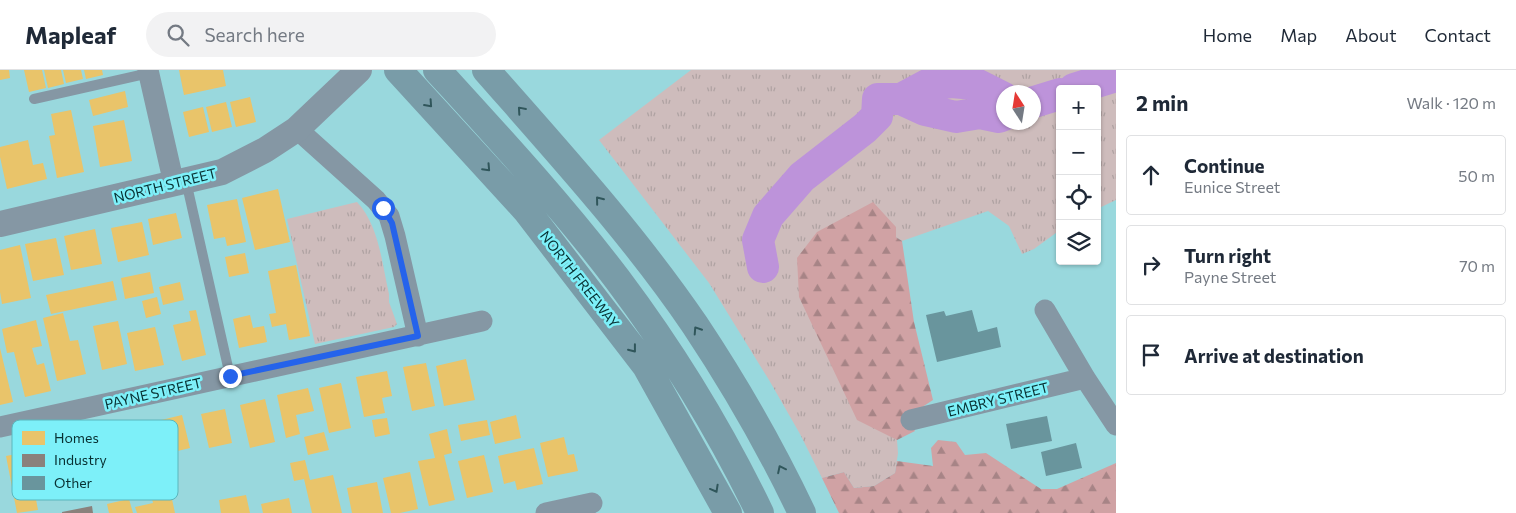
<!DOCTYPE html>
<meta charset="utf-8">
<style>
body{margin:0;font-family:Commissioner,sans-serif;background:#f2f2f3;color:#1f2937}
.controls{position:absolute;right:15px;top:15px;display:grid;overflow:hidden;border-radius:5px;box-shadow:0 1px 4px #0004}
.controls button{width:45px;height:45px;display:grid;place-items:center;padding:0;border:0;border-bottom:1px solid #e0e1e3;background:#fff;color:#1f2937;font:25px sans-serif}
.compass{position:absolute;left:996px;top:15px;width:45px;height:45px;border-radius:50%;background:#fff;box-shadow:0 1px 4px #0004;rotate:348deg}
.stop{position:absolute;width:15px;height:15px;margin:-11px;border:4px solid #2563eb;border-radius:50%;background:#fff}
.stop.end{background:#2563eb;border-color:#fff;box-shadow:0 1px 5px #0008}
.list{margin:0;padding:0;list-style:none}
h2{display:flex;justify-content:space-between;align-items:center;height:65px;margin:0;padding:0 20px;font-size:21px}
h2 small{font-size:16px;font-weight:400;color:#747a83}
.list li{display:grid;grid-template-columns:32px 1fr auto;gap:15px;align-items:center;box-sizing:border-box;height:80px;margin:0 10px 10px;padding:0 10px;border:1px solid #e0e1e3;border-radius:5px}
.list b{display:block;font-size:19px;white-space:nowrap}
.list p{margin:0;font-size:16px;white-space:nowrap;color:#747a83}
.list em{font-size:16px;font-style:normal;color:#747a83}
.icon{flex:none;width:28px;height:28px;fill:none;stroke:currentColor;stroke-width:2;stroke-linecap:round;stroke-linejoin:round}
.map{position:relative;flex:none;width:1116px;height:443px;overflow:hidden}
header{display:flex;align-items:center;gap:30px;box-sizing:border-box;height:70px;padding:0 25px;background:#fff;border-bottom:1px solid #e0e1e3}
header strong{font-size:24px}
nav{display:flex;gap:28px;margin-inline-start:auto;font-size:18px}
.search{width:350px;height:45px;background:#f2f2f3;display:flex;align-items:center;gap:12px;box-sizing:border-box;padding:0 18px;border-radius:28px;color:#747a83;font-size:19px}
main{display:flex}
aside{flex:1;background:#fff}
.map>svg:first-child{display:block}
</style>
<header>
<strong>Mapleaf</strong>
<div class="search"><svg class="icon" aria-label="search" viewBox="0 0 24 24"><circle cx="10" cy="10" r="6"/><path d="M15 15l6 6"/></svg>Search here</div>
<nav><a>Home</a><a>Map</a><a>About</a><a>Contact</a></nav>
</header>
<main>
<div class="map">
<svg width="1116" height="443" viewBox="0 0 1116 443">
<defs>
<pattern id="grass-tufts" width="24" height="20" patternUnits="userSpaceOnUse" patternTransform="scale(1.25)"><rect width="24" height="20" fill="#cebcbc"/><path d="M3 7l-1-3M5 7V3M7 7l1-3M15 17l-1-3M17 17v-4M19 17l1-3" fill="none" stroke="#afa2a2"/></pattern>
<pattern id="forest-firs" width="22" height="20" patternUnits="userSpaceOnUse" patternTransform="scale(1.25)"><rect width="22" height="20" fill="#d0a2a4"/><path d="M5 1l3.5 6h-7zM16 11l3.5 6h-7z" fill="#a78486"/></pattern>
</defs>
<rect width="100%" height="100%" fill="#99d8dd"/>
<path fill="url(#grass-tufts)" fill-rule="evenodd" d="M691,0H1116V130L1097,139V19H1060V160L1034,179L1022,184L1009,156L988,141L902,171L896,167L887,364L897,370L898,383L895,403L874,416L854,418L844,402L822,408L800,364L769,310L709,213L599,70ZM1004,22H1034V52H1004Z
M357,132C379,155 382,194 389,224V232L397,254L394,257L315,274L287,149Z"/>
<path fill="url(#forest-firs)" d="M873,132L896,157V167L902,171L914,252L933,330L907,347L915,361L897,370L857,350L799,227L797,188L817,162Z
M938,370L956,372L965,385L986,383L1041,419H1057L1116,393V443H839L822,408L844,402L854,418L874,416L895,403L897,391L933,396L931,378Z"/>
<path fill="#e9c46a" d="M0,0H9L10,8L0,10Z
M24,0H42L46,18L29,22Z
M44,0H61L64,14L48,18Z
M63,0H81L83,9L66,13Z
M84,0H102L103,5L86,9Z
M179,0H223L226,16L184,25Z
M125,21L128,37L93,46L89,30Z
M250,27L256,52L236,57L230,32Z
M226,32L232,57L212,62L206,37Z
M203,37L209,62L189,67L183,42Z
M71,40L84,102L57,108L49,66L55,65L51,44Z
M124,50L132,91L100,97L93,56Z
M28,70L33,95L43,93L47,109L7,119L0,87V77Z
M278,119L290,172L255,180L242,128Z
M237,129L246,172L227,176L225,167L214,169L207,135Z
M176,143L182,168L153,175L148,149Z
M142,152L149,185L118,192L111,158Z
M95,159L102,194L71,200L64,166Z
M56,168L64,205L33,211L25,174Z
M20,175L31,228L2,234L0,222V180Z
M245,183L249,203L229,207L225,187Z
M296,195L310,266L289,270L286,254L272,257L269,244L276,243L268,201Z
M150,202L154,223L125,229L121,208Z
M113,211L117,230L51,244L46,225Z
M180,212L184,230L163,235L159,217Z
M157,227L161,244L146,248L142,231Z
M196,240L206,285L182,291L173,255L191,251L189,241Z
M63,243L70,271L78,270L86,304L57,311L43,248Z
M250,245L253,258L264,256L267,272L239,278L233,249Z
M36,250L42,276L32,278L37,295L44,293L51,321L25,327L14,282L7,283L2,259Z
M118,251L127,294L102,300L93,256Z
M155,257L164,295L135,301L127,263Z
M0,278L13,332L0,335Z
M466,289L475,330L444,336L436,296Z
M426,293L435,336L412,341L403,297Z
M387,301L392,326L382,328L385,343L364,347L356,307Z
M341,313L351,358L329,363L319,318Z
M308,318L314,341L296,345L300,364L286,368L277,325Z
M265,329L275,372L250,378L240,335Z
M225,339L232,373L209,378L201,344Z
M182,345L190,378L165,384L157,351Z
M516,345L521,368L495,374L490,352Z
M387,348L390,364L375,367L372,350Z
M487,350L490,365L461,371L458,355Z
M447,359L452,383L444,385L455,430L429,436L418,391L435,388L429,364Z
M324,362L329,380L308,385L304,367Z
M564,367L568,385L574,384L578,401L548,407L540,373Z
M534,378L543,414L517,420L515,411L504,414L498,386Z
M27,382L38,440L17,443L6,386Z
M484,385L493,422L467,428L458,391Z
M305,390L310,410L333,405L342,443H312L304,409L294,411L290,393Z
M410,402L418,439L400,443H391L383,408Z
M377,412L383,443H352L347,418Z
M170,420L175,443H137L135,437L153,433L151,425Z
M246,425L250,443H221L219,430Z
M289,428L292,443H263L261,434Z
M129,429L133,443H109L107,434Z"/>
<path fill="#8a817c" d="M92,436L93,443H62V442Z"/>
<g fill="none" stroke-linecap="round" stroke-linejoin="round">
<path stroke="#bd93da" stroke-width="32" d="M1074,19L1116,6
M901,29L925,40L956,47L980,43L999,47L1004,45
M1034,32L1060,24
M763,197L758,170L768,146L802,107L865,58L877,46L878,29H901L927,15L951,12L976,14L1004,28"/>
</g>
<path fill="#69959d" d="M972,240L978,262L997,257L1001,277L937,292L926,245L944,241L946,246Z
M1047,346L1052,371L1011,379L1006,354Z
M1076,373L1082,398L1046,406L1041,382Z"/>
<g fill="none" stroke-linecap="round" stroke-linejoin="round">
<path stroke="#8597a4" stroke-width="10" d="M34,29L149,3
M186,111L230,306"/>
<path stroke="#8597a4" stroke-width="21" d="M148,0L174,114
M297,59L376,130L389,146L395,166L418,266
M1045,240L1085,308L1116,355
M911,350L1085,308
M0,357L482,251
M546,443L592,433"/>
<path stroke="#8597a4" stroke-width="26" d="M0,154L222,102L265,80L297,59L359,0"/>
<path stroke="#799ca8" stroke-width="28" d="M398,0L526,140L646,296L728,443
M437,0C499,68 562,136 618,210C672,282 721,362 760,443
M486,0C558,82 633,164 695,255C735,315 771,378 802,443"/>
</g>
<defs><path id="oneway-chevron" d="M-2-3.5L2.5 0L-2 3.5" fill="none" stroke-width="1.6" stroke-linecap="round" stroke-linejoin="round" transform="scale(1.25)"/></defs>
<g stroke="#30565b">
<use href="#oneway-chevron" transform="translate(429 34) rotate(48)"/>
<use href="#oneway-chevron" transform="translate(521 40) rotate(-131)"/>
<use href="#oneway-chevron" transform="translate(487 98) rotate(47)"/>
<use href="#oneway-chevron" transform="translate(599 130) rotate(-129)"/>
<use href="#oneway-chevron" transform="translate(697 260) rotate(-123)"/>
<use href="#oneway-chevron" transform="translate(633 279) rotate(52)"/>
<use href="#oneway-chevron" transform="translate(781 399) rotate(-116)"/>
<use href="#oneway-chevron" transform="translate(715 419) rotate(61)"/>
</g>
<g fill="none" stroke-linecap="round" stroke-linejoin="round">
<path stroke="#2563eb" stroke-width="6" d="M230,306L418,266L392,153L383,138"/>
</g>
<g text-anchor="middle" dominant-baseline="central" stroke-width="5" stroke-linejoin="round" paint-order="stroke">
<g font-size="14" fill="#083032" stroke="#7df0f9">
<text transform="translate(165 115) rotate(-14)">NORTH STREET</text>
<text transform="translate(580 209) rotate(52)">NORTH FREEWAY</text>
<text transform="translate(153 323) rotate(-13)">PAYNE STREET</text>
<text transform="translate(998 329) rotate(-14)">EMBRY STREET</text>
</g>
</g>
<rect x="12" y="350" width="166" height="80" rx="8" fill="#7df0f9" stroke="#5ab6bd" stroke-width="1"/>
<rect x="22" y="361" width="23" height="14" fill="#e9c46a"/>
<rect x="22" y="384" width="23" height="13" fill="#8a817c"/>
<rect x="22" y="406" width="23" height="14" fill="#69959d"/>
<g font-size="14" fill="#083032">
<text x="54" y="373">Homes</text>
<text x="54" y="395">Industry</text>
<text x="54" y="418">Other</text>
</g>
</svg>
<div class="controls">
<button>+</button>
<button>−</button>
<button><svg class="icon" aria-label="locate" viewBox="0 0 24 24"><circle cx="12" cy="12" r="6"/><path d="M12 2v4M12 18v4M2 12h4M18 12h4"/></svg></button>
<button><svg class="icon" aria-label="layers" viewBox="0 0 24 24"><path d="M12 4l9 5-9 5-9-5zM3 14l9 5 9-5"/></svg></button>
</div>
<svg class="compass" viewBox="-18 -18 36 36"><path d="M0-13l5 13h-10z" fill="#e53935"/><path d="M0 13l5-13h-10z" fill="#747a83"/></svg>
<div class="stop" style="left:383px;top:138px"></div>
<div class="stop end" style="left:230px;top:306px"></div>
</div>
<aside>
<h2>2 min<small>Walk · 120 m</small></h2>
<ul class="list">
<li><svg class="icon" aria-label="ahead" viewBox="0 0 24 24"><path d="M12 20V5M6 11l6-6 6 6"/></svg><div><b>Continue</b><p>Eunice Street</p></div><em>50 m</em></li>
<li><svg class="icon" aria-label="right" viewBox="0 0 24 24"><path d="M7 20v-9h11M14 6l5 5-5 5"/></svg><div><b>Turn right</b><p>Payne Street</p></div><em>70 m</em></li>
<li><svg class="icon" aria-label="arrive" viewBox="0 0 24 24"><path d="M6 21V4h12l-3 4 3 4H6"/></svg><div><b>Arrive at destination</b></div></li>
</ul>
</aside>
</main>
